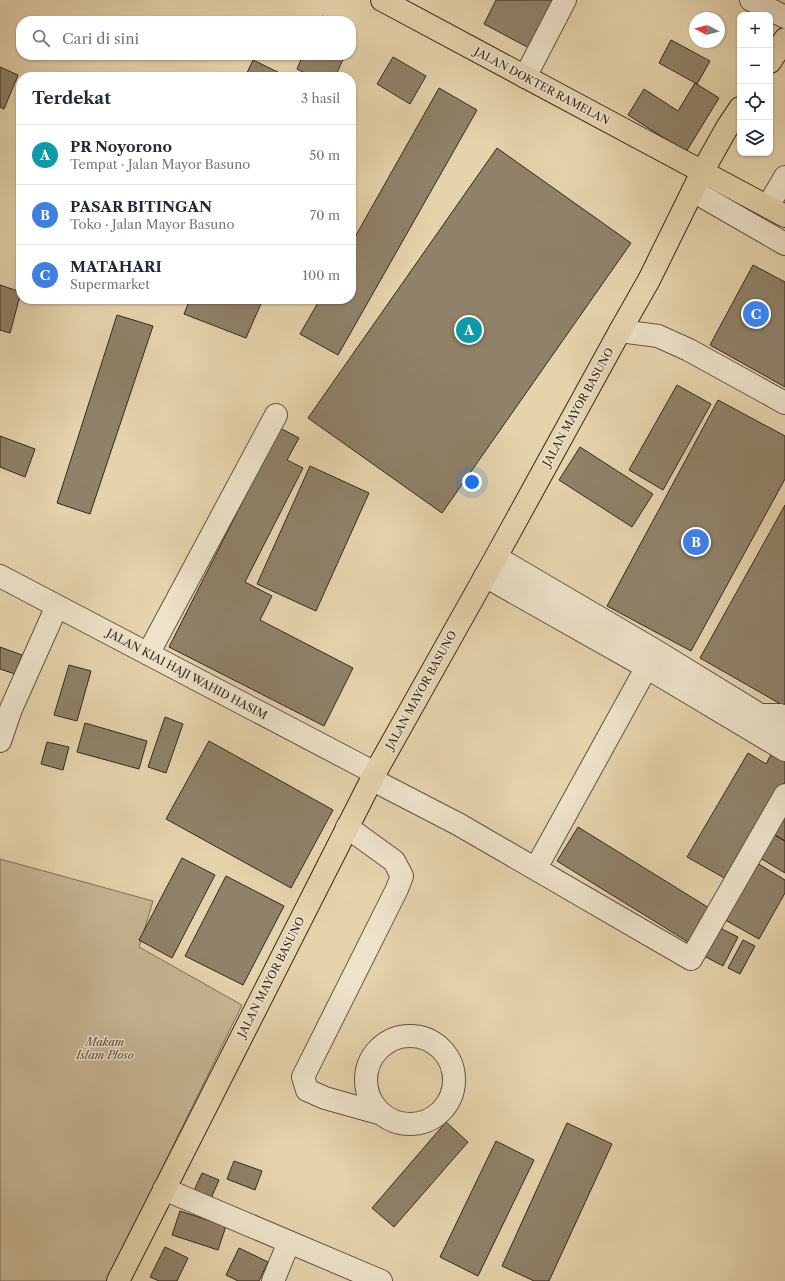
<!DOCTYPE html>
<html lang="id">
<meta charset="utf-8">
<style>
body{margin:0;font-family:"Libre Caslon Text",serif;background:#f2f2f3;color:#1f2937}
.controls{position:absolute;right:12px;top:12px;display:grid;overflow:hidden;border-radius:8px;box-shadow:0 1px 3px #0004}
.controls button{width:36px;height:36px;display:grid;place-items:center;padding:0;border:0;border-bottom:1px solid #e0e1e3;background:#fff;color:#1f2937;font:20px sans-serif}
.compass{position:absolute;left:689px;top:12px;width:36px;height:36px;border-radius:50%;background:#fff;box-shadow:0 1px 3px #0004;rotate:277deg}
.you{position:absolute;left:472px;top:482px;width:14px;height:14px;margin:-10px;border:3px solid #fff;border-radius:50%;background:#1a73e8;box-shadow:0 0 0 6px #1a73e833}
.badge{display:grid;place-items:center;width:26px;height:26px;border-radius:50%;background:#8f2418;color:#fff;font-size:13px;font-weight:700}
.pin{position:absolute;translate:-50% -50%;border:2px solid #fff;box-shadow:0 1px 4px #0006}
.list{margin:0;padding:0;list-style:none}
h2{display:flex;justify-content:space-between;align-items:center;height:52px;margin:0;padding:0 16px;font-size:17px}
h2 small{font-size:13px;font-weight:400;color:#747a83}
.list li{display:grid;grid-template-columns:26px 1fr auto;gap:12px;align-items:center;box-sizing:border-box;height:60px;padding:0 16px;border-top:1px solid #e0e1e3}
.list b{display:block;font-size:15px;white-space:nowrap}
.list p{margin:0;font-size:13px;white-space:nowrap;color:#747a83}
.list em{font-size:13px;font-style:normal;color:#747a83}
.icon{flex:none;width:22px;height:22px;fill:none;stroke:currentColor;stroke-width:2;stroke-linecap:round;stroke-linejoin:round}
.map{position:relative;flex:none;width:785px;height:1281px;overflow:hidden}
.search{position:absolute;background:#fff;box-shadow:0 1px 3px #0004;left:16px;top:16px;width:340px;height:44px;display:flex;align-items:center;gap:10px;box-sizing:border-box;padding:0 14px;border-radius:16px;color:#747a83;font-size:15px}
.panel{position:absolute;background:#fff;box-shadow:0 1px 3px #0004;left:16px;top:72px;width:340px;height:232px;border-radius:16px}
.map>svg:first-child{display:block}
</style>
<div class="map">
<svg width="785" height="1281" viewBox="0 0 785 1281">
<rect width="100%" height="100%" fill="#e5d3ac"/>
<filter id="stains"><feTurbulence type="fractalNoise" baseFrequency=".005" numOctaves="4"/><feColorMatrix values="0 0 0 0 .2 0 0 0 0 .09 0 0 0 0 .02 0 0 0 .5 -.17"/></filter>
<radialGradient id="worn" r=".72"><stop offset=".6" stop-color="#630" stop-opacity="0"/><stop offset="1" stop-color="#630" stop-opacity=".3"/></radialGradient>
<path fill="#c7b694" stroke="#7d6f5a" d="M0,859L153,901L139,947L242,1005L107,1281H0Z"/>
<path fill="#908168" stroke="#33281f" d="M496,0H557L531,49L484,24Z
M322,16L333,21H319Z
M351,29L356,32L351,43Z
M671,40L710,61L697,84L659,63Z
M303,55H345L335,77H313L297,69Z
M393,57L426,76L410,104L377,84Z
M253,60L288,77H245Z
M0,67L18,75L4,109L0,107Z
M695,83L719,98L686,152L628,115L644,89L678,111Z
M439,88L477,110L338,355L300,334L320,299H351V244Z
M497,148L631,243L442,513L308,418Z
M753,265L785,282V387L710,345Z
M21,266V279L17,278Z
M0,285L21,292L10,333L0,330Z
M190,299H263L246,338L184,314Z
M117,315L153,326L90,514L57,503Z
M677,385L711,404L663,490L629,470Z
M718,400L785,436V479L691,651L607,606Z
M280,428L299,438L287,460L303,468L245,582L272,596L260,620L353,668L324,726L169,647Z
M0,436L35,449L25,477L0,467Z
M580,447L653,494L632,527L559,480Z
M310,466L369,493L316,611L257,584Z
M785,505V703L784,706L700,658Z
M0,647L22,655L15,674L0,669Z
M69,665L91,671L77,721L54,715Z
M165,717L183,724L166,773L148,767Z
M85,723L147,741L139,769L77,752Z
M209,741L333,810L291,888L166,819Z
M47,742L69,747L63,770L41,764Z
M774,749L785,756V782L728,880L687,857L748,753L766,764Z
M785,813V841L773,834Z
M578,827L714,911L693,945L557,861Z
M773,834L785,841V873L760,858Z
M182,858L215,875L172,958L139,940Z
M752,860L785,880V893L759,939L720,917Z
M226,876L284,906L243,985L185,956Z
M718,927L738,937L723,966L704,956Z
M743,940L755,946L740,974L728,968Z
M446,1122L468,1142L394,1227L372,1208Z
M567,1123L612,1144L549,1281H534L502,1266Z
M496,1141L534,1160L478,1276L440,1257Z
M234,1161L262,1171L255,1190L227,1179Z
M202,1173L219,1180L209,1203L192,1195Z
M180,1211L226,1226L218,1250L172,1235Z
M165,1247L188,1258L177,1281H159L150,1277Z
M239,1248L268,1262L259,1281H238L226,1275Z"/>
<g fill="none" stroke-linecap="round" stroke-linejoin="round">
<g stroke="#605342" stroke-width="24">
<path id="minor" d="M751,0L785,17
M525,77L565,0
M693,191L785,244
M768,206L785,177
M620,331L658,336L689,350L785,403
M496,557L656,651L760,715L770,732L782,738
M0,576L375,773
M485,576L646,667L785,750
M148,654L276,415
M760,715H780L785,718
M0,741L11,709L57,606
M371,779L458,824L691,959L785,795
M347,827L394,861L402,876L397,889L303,1077L307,1090L325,1098L382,1114
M536,868L654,654
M366 1080a44 44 0 1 1 88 0a44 44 0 1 1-88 0Z
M164,1189L381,1281
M273,1281L289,1242"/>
</g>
<g stroke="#33281f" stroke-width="24">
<path id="major" d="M382,0L785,216
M770,62L785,39
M118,1281L375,773L496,557L620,331L649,280L702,172L728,126L740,108"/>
</g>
<use href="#minor" stroke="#eee2c9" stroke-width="22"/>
<use href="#major" stroke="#e5d3ac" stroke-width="22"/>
</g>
<g text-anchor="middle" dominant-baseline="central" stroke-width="3" stroke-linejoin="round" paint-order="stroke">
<g font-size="11" fill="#33281f" stroke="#eee2c9">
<text transform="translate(542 86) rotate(28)">JALAN DOKTER RAMELAN</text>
<text transform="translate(578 407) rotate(-61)">JALAN MAYOR BASUNO</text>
<text transform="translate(187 674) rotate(28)">JALAN KIAI HAJI WAHID HASIM</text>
<text transform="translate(421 690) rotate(-61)">JALAN MAYOR BASUNO</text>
<text transform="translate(271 977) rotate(-63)">JALAN MAYOR BASUNO</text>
</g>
<g font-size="11" font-style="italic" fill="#584c3c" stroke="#eee2c9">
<text x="105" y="1042">Makam<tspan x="105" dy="13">Islam Ploso</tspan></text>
</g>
</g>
<rect width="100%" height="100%" filter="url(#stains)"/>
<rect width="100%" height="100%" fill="url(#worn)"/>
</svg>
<div class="controls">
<button>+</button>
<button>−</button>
<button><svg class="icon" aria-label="locate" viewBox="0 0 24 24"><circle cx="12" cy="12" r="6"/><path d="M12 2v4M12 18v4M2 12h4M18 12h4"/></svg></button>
<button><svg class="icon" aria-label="layers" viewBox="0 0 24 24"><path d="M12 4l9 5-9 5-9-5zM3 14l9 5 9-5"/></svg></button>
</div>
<svg class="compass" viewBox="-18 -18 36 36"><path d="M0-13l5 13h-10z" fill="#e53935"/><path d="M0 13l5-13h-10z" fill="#747a83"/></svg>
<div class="you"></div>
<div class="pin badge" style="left:469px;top:330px;background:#0f9aa8">A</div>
<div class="pin badge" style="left:696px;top:542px;background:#3f7fe0">B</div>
<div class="pin badge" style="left:756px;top:314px;background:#3f7fe0">C</div>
<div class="search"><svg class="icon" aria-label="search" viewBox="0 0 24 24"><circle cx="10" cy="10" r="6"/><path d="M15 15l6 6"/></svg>Cari di sini</div>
<section class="panel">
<h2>Terdekat<small>3 hasil</small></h2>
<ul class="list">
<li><span class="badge" style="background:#0f9aa8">A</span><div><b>PR Noyorono</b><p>Tempat · Jalan Mayor Basuno</p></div><em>50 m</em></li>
<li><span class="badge" style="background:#3f7fe0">B</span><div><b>PASAR BITINGAN</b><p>Toko · Jalan Mayor Basuno</p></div><em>70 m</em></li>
<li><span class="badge" style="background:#3f7fe0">C</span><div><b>MATAHARI</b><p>Supermarket</p></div><em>100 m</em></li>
</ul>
</section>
</div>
